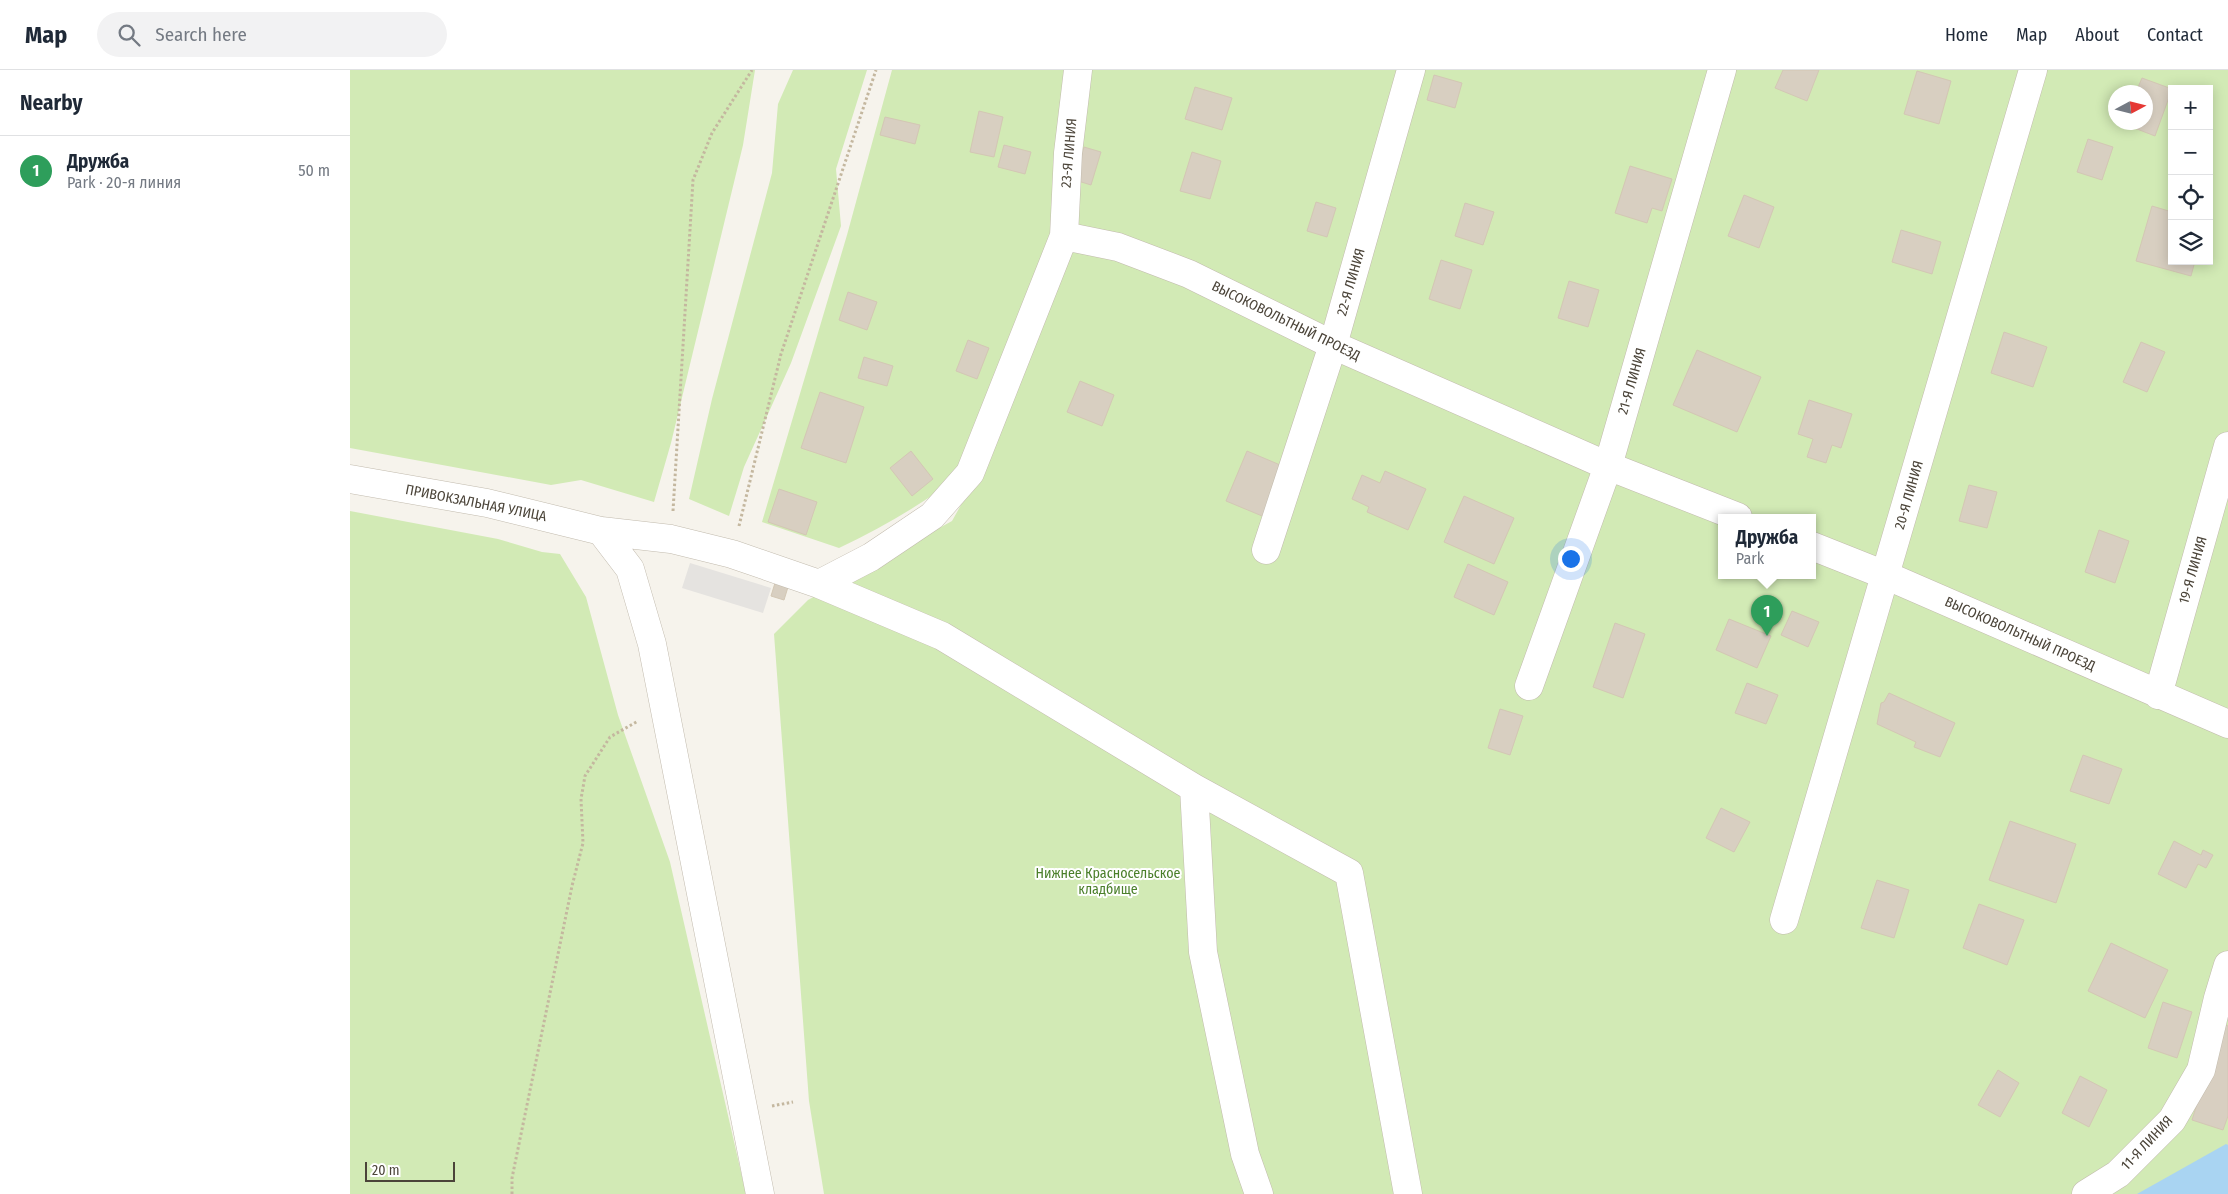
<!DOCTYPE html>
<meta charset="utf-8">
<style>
body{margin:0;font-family:"Fira Sans Condensed",sans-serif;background:#f2f2f3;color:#1f2937}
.controls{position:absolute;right:15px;top:15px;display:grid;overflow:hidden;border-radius:0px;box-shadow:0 2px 12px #0003}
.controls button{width:45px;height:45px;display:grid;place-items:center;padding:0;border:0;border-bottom:1px solid #e0e1e3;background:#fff;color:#1f2937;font:25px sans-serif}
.compass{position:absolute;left:1758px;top:15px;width:45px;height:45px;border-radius:50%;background:#fff;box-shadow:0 2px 12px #0003;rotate:83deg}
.scale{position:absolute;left:15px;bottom:12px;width:90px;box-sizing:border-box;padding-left:5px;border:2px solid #4b4439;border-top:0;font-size:14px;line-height:18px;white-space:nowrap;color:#4b4439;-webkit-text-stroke:4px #fff;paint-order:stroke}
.you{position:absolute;left:1220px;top:488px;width:18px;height:18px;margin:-12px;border:4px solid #fff;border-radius:50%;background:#1a73e8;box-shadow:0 0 0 8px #1a73e833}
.badge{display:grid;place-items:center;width:32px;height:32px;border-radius:50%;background:#fc3f1d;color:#fff;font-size:16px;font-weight:700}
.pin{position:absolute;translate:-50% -41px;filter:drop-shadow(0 1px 2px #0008)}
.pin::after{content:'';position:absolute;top:26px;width:18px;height:15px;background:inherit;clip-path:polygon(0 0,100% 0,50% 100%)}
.popup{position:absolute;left:1368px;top:444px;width:98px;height:65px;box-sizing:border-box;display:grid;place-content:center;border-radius:0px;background:#fff;filter:drop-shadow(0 1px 4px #0005);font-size:16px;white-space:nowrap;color:#747a83}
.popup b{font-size:19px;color:#1f2937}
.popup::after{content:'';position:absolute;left:50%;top:100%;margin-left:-10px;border:10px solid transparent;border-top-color:#fff}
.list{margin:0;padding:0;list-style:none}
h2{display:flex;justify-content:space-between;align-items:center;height:65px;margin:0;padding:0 20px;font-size:21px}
h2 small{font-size:16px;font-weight:400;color:#747a83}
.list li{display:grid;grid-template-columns:32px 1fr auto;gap:15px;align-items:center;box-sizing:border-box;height:70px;padding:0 20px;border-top:1px solid #e0e1e3}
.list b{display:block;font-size:19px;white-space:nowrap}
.list p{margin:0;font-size:16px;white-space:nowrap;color:#747a83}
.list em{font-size:16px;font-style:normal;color:#747a83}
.icon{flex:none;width:28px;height:28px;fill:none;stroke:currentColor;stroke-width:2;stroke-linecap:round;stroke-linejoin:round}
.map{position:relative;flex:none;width:1878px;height:1124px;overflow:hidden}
header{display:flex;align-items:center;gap:30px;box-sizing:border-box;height:70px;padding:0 25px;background:#fff;border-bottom:1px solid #e0e1e3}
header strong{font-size:24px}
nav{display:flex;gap:28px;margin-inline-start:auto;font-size:18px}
.search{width:350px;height:45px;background:#f2f2f3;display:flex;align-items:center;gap:12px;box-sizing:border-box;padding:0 18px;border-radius:28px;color:#747a83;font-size:19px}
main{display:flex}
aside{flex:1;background:#fff}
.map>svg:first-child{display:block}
</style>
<header>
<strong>Map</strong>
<div class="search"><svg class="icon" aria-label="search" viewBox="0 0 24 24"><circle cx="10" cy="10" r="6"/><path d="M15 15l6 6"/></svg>Search here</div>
<nav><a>Home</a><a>Map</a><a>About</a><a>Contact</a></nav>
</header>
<main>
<aside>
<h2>Nearby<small></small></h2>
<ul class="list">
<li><span class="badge" style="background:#2e9e5b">1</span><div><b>Дружба</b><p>Park · 20-я линия</p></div><em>50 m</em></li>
</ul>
</aside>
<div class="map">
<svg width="1878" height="1124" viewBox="0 0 1878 1124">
<rect width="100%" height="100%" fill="#f6f3ec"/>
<path fill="#d2eab5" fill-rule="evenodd" d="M0,0H405L393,75L321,373L304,432L231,410L201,415L0,378Z
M443,0H517L486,99L491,156L441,293L394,397L379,446L339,429L362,329L422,103L428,34Z
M542,0H1878V1124H474L459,1031L424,564L458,530L602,451L639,385C592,421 543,453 489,478L412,452L497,165ZM1822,19H1859V191H1822ZM1766,22H1796V52H1766ZM1372,447H1462V505H1372Z
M0,441L148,469L192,482L210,484L236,527L268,645L320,792L396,1124H0Z"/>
<path fill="#e5e3e0" d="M340,493L421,518L413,543L332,518Z"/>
<path fill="#a9d4f2" d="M1876,1074L1878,1075V1124H1787Z"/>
<path fill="#d8cfc1" stroke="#d3c7b4" d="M1433,0H1469L1457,31L1425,18Z
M1567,1L1601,11L1589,54L1554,44Z
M1084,5L1112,13L1105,38L1077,30Z
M1792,8L1822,19L1805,66L1774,54L1775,52H1796V22H1786Z
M845,17L882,28L872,60L835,49Z
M629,41L653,47L644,87L620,82Z
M535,47L570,55L565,74L530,65Z
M1738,69L1763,77L1752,110L1727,102Z
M654,75L681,82L675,104L648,97Z
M734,77L751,82L741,115L725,110Z
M842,82L871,91L860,129L830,121Z
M1280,96L1322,109L1312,141L1302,138L1297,153L1265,143Z
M1394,125L1424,137L1409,178L1378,166Z
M966,132L986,138L977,167L957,161Z
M1115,133L1144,142L1133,175L1105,166Z
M1802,136L1822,142V191H1845L1841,206L1786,191Z
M1551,160L1591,172L1582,204L1542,192Z
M1091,190L1122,200L1110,239L1079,229Z
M1219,211L1249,220L1238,257L1208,248Z
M498,222L527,232L517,260L489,250Z
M1654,262L1697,277L1683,317L1641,303Z
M618,270L639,278L627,309L606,301Z
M1791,272L1815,282L1797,322L1773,312Z
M1347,280L1411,307L1387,362L1323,335Z
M514,287L543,296L537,316L508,308Z
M730,311L764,325L752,356L717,342Z
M470,322L514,337L496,393L451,378Z
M1459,330L1502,344L1491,378L1482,375L1476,393L1457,387L1463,369L1448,364Z
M561,381L583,409L562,426L540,398Z
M897,381L935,397L917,448L876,431Z
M1035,401L1076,419L1058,460L1017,442L1019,437L1002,429L1012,405L1030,413Z
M1619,415L1647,422L1637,458L1609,451Z
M429,419L467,432L456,465L418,452Z
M1114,426L1164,448L1144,494L1094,472Z
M1749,460L1779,471L1765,513L1735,502Z
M1118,494L1158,512L1144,545L1104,527Z
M425,513L438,517L434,530L421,526Z
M1442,541L1469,552L1458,577L1431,565Z
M1379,549L1421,566L1407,598L1366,580Z
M1265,553L1295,564L1273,628L1243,617Z
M1397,613L1428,625L1416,654L1385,643Z
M1539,623L1605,653L1590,687L1564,677L1566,672L1527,654L1531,633L1534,632Z
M1150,639L1173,646L1160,685L1138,678Z
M1733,685L1772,699L1759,734L1720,721Z
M1371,738L1400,752L1384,782L1356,768Z
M1660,751L1726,774L1706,833L1639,810Z
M1824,771L1851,785L1853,780L1863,785L1856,798L1848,794L1836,818L1808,804Z
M1527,810L1559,820L1544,868L1511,858Z
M1629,834L1674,850L1657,895L1613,878Z
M1761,873L1818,900L1795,948L1738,921Z
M1813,932L1842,942L1827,988L1798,978Z
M1872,954L1878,956V1046L1873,1060L1842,1050Z
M1648,1000L1669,1013L1650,1047L1628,1035Z
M1730,1006L1757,1020L1739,1057L1712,1043Z"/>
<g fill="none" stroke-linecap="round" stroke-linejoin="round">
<g stroke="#c2bbae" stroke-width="29">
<path id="minor" d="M714,166L768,177L839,204L983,275L1258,396L1388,447
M0,409L137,433L251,461L321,469L382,484L469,514L592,566L844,718L999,803L1058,1124
M251,461L280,499L302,574L410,1124
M1462,476L1535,505L1878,654
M916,480L983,275L1061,0
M469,514L521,487L582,446L620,403L714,166L718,83L728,0
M1179,616L1258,396L1372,0
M1808,625L1878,376
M844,718L853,882L895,1084L909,1124
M1434,850L1683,0
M1736,1124L1768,1104L1822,1050L1851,1000L1868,928L1878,895"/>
</g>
<path stroke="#c4b79f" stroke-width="3" stroke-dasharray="2.5 2.5" stroke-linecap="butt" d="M323,441L343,110L362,63L402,0
M389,456L431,284L526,0
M422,1036L443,1032
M162,1124V1108L222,816L233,773L231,729L235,706L260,667L288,651"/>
<use href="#minor" stroke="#fff" stroke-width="28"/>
</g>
<g text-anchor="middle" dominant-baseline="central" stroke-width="4" stroke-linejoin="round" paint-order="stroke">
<g font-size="14" fill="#4b4439" stroke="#fff">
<text transform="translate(719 83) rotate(-85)">23-Я ЛИНИЯ</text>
<text transform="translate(1001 212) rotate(-74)">22-Я ЛИНИЯ</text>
<text transform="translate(936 251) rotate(26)">ВЫСОКОВОЛЬТНЫЙ ПРОЕЗД</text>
<text transform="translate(1282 311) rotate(-74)">21-Я ЛИНИЯ</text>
<text transform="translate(1559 425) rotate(-74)">20-Я ЛИНИЯ</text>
<text transform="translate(126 433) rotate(11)">ПРИВОКЗАЛЬНАЯ УЛИЦА</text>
<text transform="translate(1843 500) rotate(-74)">19-Я ЛИНИЯ</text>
<text transform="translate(1670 564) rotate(24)">ВЫСОКОВОЛЬТНЫЙ ПРОЕЗД</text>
<text transform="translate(1797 1073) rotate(-47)">11-Я ЛИНИЯ</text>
</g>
<g font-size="14" fill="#4a7f2a" stroke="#fff">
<text x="758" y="803">Нижнее Красносельское<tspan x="758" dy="16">кладбище</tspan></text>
</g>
</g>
</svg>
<div class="controls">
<button>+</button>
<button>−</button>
<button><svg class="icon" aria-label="locate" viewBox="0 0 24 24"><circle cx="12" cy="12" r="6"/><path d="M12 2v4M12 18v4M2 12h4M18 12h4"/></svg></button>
<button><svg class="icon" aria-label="layers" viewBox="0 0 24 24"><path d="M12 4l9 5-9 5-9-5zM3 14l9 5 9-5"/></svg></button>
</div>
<svg class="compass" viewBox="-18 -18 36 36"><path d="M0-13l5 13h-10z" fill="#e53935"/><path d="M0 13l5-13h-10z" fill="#747a83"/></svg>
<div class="scale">20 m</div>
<div class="you"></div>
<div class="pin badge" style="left:1417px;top:566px;background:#2e9e5b">1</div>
<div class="popup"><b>Дружба</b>Park</div>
</div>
</main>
